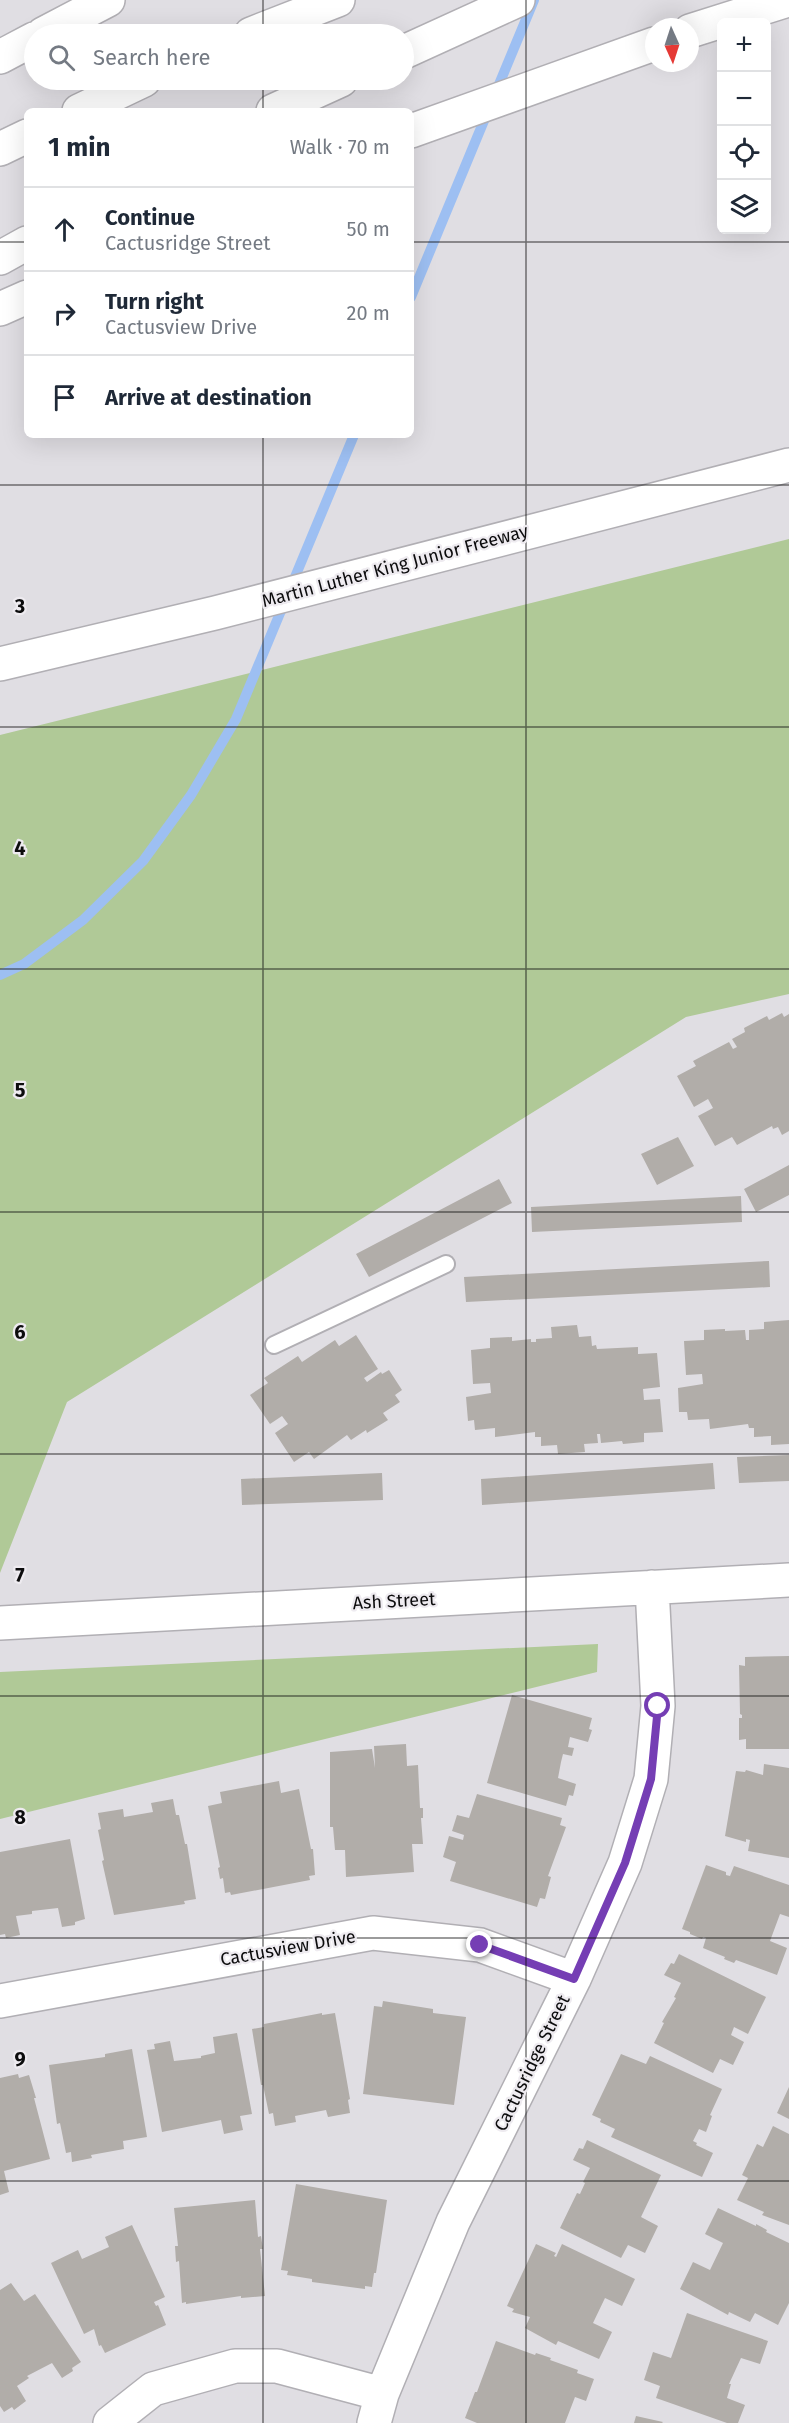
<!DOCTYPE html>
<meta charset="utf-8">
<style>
body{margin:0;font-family:"Fira Sans",sans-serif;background:#f2f2f3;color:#1f2937}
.controls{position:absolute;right:18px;top:18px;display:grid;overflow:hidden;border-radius:9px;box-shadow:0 6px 24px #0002}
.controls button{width:54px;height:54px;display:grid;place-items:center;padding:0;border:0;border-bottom:2px solid #e0e1e3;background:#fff;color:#1f2937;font:30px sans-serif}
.compass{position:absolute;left:645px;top:18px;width:54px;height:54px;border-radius:50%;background:#fff;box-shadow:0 6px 24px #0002;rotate:177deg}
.stop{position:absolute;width:18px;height:18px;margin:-14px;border:4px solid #753eb4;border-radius:50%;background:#fff}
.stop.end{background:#753eb4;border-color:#fff;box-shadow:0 2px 6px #0008}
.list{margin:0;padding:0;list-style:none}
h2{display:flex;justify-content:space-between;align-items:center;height:78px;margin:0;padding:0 24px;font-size:26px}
h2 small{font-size:20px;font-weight:400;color:#747a83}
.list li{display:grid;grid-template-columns:39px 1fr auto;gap:18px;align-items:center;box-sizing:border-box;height:84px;padding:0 24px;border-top:2px solid #e0e1e3}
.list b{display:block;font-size:22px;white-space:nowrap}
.list p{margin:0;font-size:20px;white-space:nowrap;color:#747a83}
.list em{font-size:20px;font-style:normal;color:#747a83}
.icon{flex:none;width:33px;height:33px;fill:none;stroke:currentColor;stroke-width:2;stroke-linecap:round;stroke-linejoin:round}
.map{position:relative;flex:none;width:789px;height:2423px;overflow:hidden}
.search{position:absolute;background:#fff;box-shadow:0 6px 24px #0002;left:24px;top:24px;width:390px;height:66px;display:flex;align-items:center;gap:15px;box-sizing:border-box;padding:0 21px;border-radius:33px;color:#747a83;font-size:22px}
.panel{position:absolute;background:#fff;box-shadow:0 6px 24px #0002;left:24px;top:108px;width:390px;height:330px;border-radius:9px}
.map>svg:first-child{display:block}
</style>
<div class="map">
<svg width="789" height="2423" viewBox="0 0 789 2423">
<rect width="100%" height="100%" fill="#e0dee3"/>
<path fill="#b0c997" d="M789,539V994L686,1017L67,1402L0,1573V735Z
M598,1644L597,1672L0,1819V1672Z"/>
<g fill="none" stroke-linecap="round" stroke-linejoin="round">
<path stroke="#9dbff2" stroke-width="10" d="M495,94L534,0
M411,297L488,111
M0,975L24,964L83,920L143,861L191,795L236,719L354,435"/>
</g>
<path fill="#b1ada9" d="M782,1013L784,1017L789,1014V1131L782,1135L778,1127L773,1129L772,1126L737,1145L732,1137L715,1146L698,1116L713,1108L708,1099L694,1107L677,1076L696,1066L693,1061L729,1042L733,1049L737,1047L732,1039L745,1032L744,1028L767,1016L769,1020Z
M678,1137L694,1166L657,1185L641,1154Z
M789,1165V1195L756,1212L744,1189Z
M499,1179L512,1203L369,1277L356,1254Z
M741,1196L742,1222L532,1232L531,1207Z
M769,1261L770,1287L466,1302L464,1277Z
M789,1320V1444L771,1445V1436L754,1437V1428H749L748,1424L710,1429L709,1419L688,1420L687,1412H679L678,1388L703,1384L702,1374L686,1375L684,1341L704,1340V1330L725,1329V1331L745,1330L746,1340H749V1330L764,1329V1322Z
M577,1325L579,1337L591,1336L592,1346L596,1345L597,1349L638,1347V1354L657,1353L660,1387L643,1389L644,1400L660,1399L663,1432L644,1433V1442L623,1444L622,1441L601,1443L600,1434H597L598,1443L584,1444L585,1452L558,1454L557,1445L541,1446V1437H535V1432L495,1437V1428L475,1430L474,1420L468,1421L466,1397L491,1393L490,1383L473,1384L471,1350L490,1348V1338L512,1337V1341L531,1339V1342H536V1339L552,1338L551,1327Z
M356,1335L378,1369L364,1378L367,1382L381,1372L382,1374L389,1370L402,1390L395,1395L400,1402L383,1413L388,1420L367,1433L366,1430L351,1440L347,1435L314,1459L309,1452L294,1462L275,1433L288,1424L282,1416L270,1424L250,1395L268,1383L264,1378L298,1356L302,1362L335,1340L339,1346Z
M789,1455V1481L739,1483L737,1457Z
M713,1463L715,1489L482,1505L481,1479Z
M382,1473L383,1500L242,1505L241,1479Z
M789,1656V1749H746V1739L739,1740V1718H742V1715L740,1714L739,1665L745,1666V1657Z
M512,1695L592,1718L589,1729L592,1730L588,1742L570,1737L568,1747L574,1748L572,1756L563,1754L561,1762L558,1778L576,1784L573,1796L569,1795L566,1806L487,1783Z
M406,1744L407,1766L418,1765L420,1808H423V1818H421L423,1844H412L414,1872L346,1877L345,1850H335L333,1827H330V1752L372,1749L375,1768L374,1746Z
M764,1764L789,1768V1858L748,1851L750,1840L746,1839V1842L725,1836L736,1771L745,1772L746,1770L763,1775Z
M279,1781L281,1793L299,1789L311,1849H313L315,1875L309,1876L310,1880L231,1895L230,1892L225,1893L223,1878L220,1879L218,1868L220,1867L208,1806L222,1803L220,1792Z
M477,1794L562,1818L560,1825L566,1827L548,1876L551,1877L545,1899L540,1898L537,1907L450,1881L456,1862L443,1857L449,1836L463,1840L464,1835L452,1831L457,1815L469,1818Z
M173,1799L176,1815H179L185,1844H187L196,1899L184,1901L185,1904L114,1915L102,1861L104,1860L98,1830L101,1829L98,1813L123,1809L124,1817L153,1812L151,1803Z
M70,1839L85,1919L75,1922V1925L62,1927L58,1908L32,1911V1914L16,1916L20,1935L6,1938L5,1934L0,1935V1852Z
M706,1865L726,1872V1875L730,1876L734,1866L789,1885V1917L780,1914L770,1941L787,1948L777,1975L736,1960L734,1963L724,1959L725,1957L703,1948L706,1938L703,1937L702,1939L690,1934V1932L682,1929Z
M679,1954L766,1997L748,2034L734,2027L731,2035L744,2042L733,2065L720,2059L713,2073L654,2043L664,2023L662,2022L676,1998L674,1997L681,1983L664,1975L671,1963L674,1964Z
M383,2001L433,2009V2013L466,2017L454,2105L363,2094L374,2006L382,2007Z
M322,2013V2015L335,2013L350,2099L348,2100L350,2113L328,2117L326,2110L295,2116L296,2122L275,2126L273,2113L269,2114L263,2085H261L252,2029L264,2027V2024Z
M237,2033L252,2114L240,2116L243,2130L224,2134L221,2120L162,2132L147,2050L155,2049L154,2044L170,2041L174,2061L201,2058V2056L215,2053L213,2037Z
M132,2049L147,2137L123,2141L124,2149L91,2155L92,2158L72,2162L71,2152L66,2153L60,2123L57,2124L49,2065L105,2057V2054Z
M621,2054L646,2064L650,2056L722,2089L710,2115L712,2116L706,2132L699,2129L693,2141L697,2143L696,2145L713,2153L702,2177L611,2137L615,2129L600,2122L601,2119L592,2115Z
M18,2074L19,2078L29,2075L36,2098H34L50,2159L4,2171L9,2192L0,2195V2078Z
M789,2087V2119L777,2113Z
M773,2126L789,2134V2225L762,2215L764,2212L737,2200L748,2178L742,2175L757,2144L763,2147Z
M587,2140L661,2175L641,2217L658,2226L645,2253L628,2245L621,2258L560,2228L577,2193L580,2194L585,2183L583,2182L590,2168L573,2160L579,2148L583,2149Z
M296,2184L387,2200L376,2273H374L372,2287L365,2286V2289L312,2282V2279L287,2275L288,2271L281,2270Z
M255,2200L258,2237L261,2236L263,2249H260L265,2296L241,2298V2296L186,2304V2302L182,2303L179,2261L176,2262L175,2246H178L174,2208Z
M718,2208L756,2226V2224L767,2230L766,2232L789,2243V2303L778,2325L755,2313L750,2322L729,2312L728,2315L680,2289L693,2262L710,2270L723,2243L705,2234Z
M132,2225L165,2297L154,2302L156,2306L158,2305L166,2325L105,2353L101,2345L99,2346L94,2329L84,2334L51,2263L78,2250L82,2259L109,2247L105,2237Z
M536,2244L556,2253L554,2256L556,2257L562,2244L635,2279L622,2306L605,2298L593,2323L612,2332L599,2359L558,2341L556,2345L525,2328L530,2317L512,2312L514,2309L507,2306Z
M11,2283L24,2301L35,2294L81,2362L72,2368L73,2371L62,2378L52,2363L27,2376L29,2378L17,2386L26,2401L14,2410L12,2407L4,2412L0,2406V2290Z
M687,2313L768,2341L760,2364L741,2358L729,2384H731L727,2398L745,2405L738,2423H727L656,2398L660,2386L644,2380L653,2352L671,2358Z
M496,2341L535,2355L536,2353L551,2358L550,2360L578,2370L577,2373L594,2379L586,2401L575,2397L565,2423H477L465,2418L475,2392H477Z
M636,2416L663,2422L662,2423H634Z"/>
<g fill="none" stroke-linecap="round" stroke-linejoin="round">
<g stroke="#b1afb4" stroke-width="20">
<path id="lane" d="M274,1345L446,1264"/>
</g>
<g stroke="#b1afb4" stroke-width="36">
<path id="street" d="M0,1623L789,1580
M0,2001L373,1933L480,1945L574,1979
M110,2423L153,2389L235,2366H277L382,2394
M374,2423L382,2394L453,2222L574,1979L625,1863L651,1779L658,1706L652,1587"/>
</g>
<g stroke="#b1afb4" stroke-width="36">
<path id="highway" d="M690,31L788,0
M43,34L108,0
M251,34L338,0
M404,52L518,0
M0,57L34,39
M79,111L144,80
M273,111L341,80
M411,131L654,44
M0,149L27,136
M0,258L27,243
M0,309L27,297
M0,664L215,613L789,465"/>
</g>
<use href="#lane" stroke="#fff" stroke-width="16"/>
<use href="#street" stroke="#fff" stroke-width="33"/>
<use href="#highway" stroke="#fff" stroke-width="33"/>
</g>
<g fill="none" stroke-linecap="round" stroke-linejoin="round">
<path stroke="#753eb4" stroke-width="8" d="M480,1945L574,1979L625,1863L651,1779L658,1706"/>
</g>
<path fill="none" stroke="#0c0c0d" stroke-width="1.5" stroke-opacity="0.55" d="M263,0V34M526,0V2423M263,80V111M0,242H27M411,242H789M263,435V2423M0,485H789M0,727H789M0,969H789M0,1212H789M0,1454H789M0,1696H789M0,1938H789M0,2181H789"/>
<g text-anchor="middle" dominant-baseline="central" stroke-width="4.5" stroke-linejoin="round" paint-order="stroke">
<g font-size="18" fill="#0c0c0d" stroke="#eeebf0">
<text transform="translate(395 566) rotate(-15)">Martin Luther King Junior Freeway</text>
<text transform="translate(394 1601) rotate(-3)">Ash Street</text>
<text transform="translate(288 1948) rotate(-10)">Cactusview Drive</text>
<text transform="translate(532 2063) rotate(-64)">Cactusridge Street</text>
</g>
</g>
<g font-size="20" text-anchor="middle" font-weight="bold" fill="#0c0c0d" stroke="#eeebf0" stroke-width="4.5" stroke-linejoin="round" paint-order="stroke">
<text x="20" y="613">3</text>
<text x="20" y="855">4</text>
<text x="20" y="1097">5</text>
<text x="20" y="1339">6</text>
<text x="20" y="1582">7</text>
<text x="20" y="1824">8</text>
<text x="20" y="2066">9</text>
</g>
</svg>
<div class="controls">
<button>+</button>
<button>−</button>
<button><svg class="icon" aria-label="locate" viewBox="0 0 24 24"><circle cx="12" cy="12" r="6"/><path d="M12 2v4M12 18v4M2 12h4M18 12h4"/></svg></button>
<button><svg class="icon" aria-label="layers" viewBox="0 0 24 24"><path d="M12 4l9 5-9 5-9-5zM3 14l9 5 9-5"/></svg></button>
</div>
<svg class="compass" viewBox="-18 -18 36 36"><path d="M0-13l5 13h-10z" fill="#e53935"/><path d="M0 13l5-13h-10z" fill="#747a83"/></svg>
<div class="stop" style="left:658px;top:1706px"></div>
<div class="stop end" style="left:480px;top:1945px"></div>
<div class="search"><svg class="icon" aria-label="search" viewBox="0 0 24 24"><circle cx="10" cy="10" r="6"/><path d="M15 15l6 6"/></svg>Search here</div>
<section class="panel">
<h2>1 min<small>Walk · 70 m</small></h2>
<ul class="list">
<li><svg class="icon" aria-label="ahead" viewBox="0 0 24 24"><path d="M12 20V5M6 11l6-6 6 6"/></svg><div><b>Continue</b><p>Cactusridge Street</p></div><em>50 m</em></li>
<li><svg class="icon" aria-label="right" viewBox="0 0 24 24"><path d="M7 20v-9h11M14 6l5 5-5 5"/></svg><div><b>Turn right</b><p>Cactusview Drive</p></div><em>20 m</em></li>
<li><svg class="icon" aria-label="arrive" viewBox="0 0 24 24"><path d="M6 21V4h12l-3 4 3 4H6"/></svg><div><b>Arrive at destination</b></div></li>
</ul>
</section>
</div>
